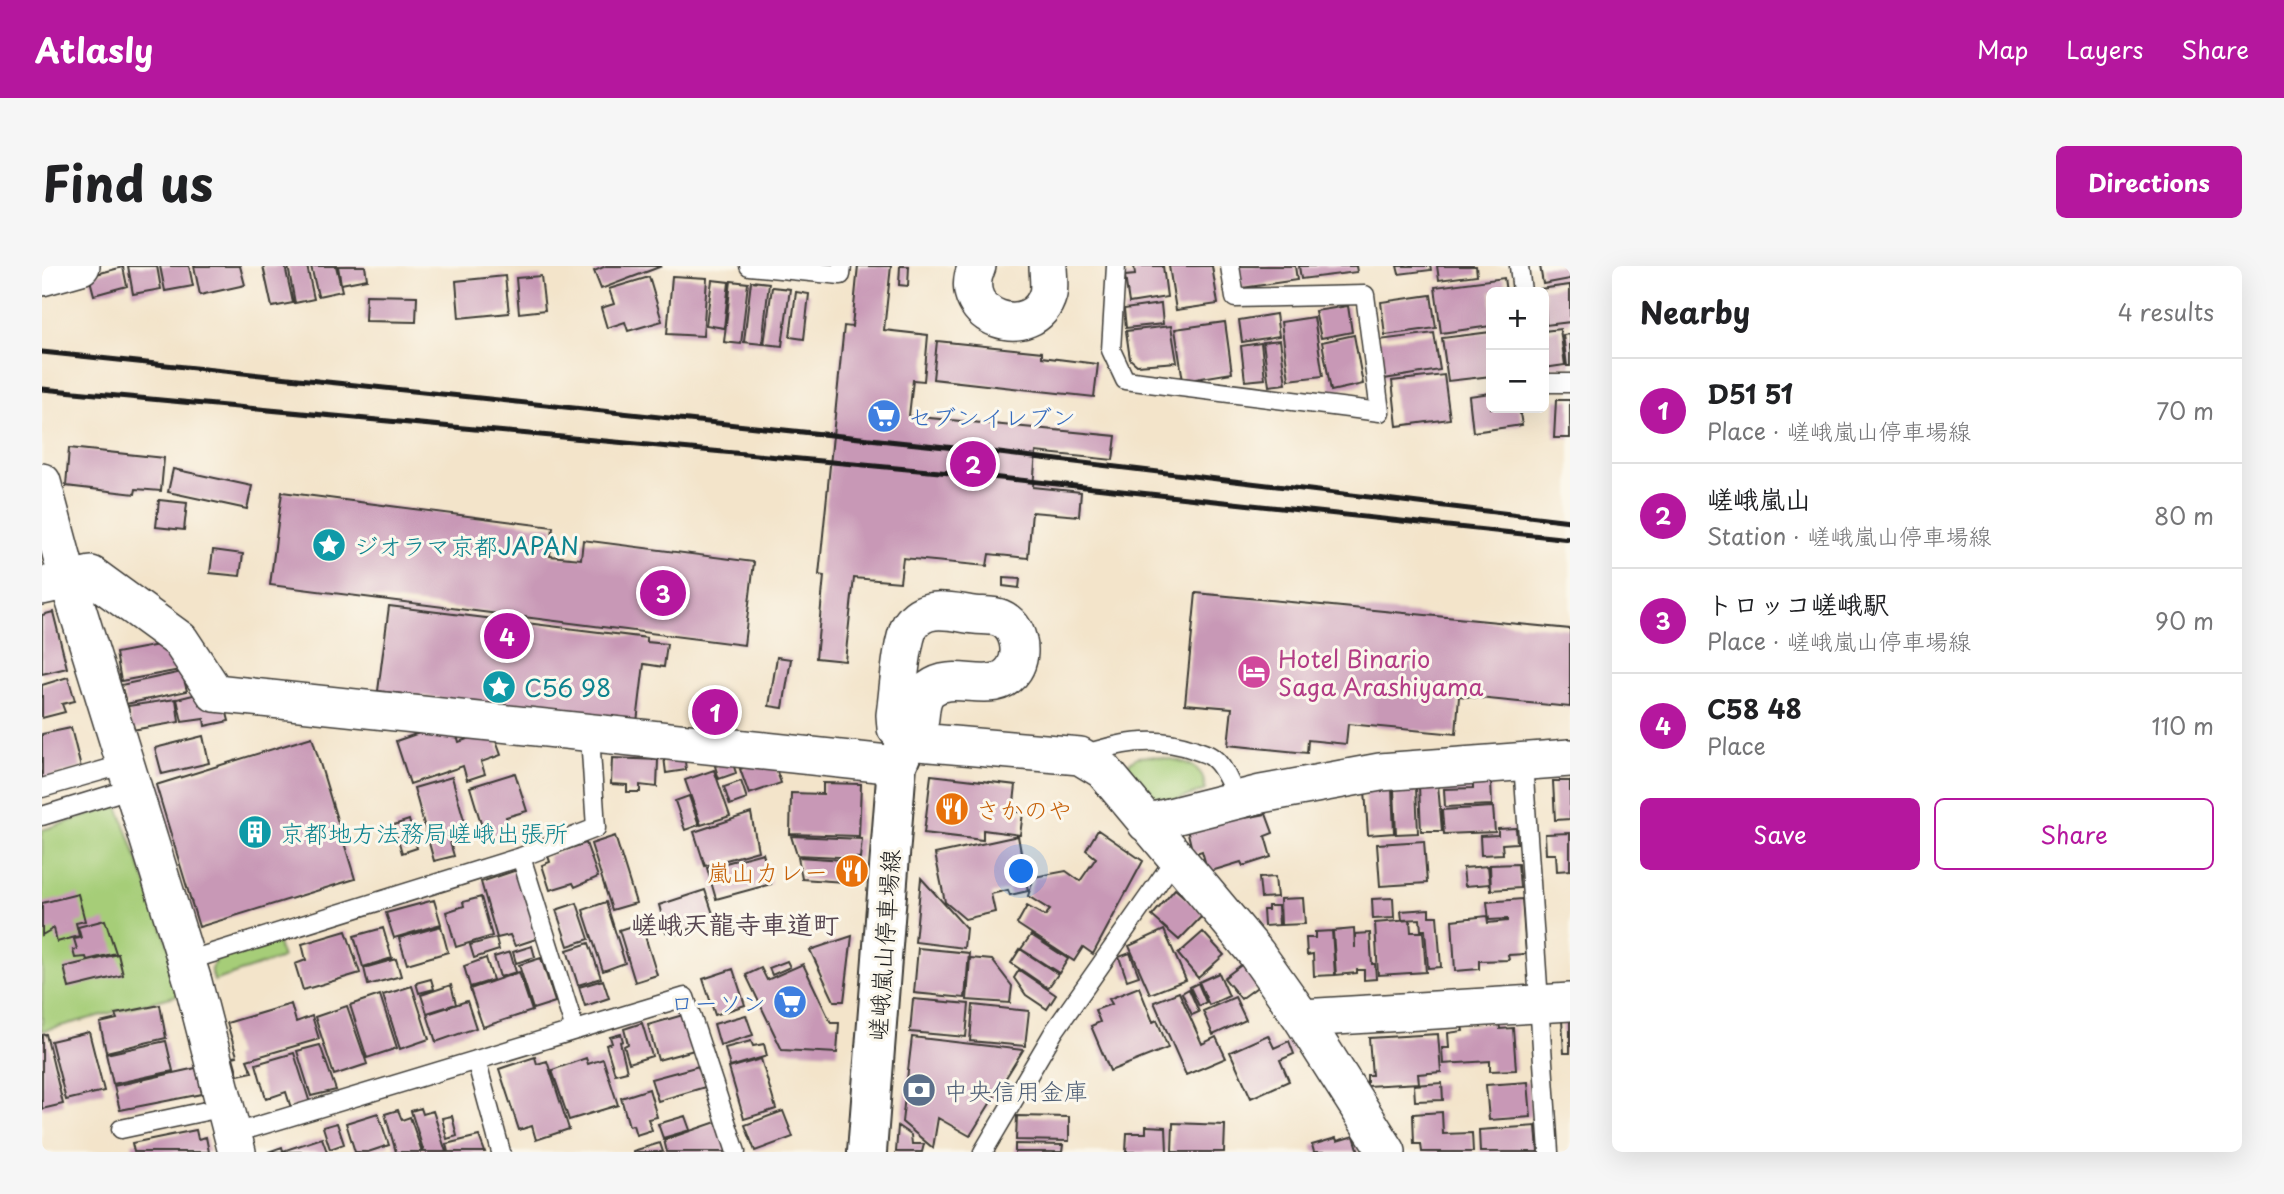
<!DOCTYPE html>
<meta charset="utf-8">
<style>
body{margin:0;font-family:"Playpen Sans","Klee One",sans-serif;background:#f6f6f6;color:#202124}
.controls{position:absolute;right:21px;top:21px;display:grid;overflow:hidden;border-radius:10px;box-shadow:0 7px 28px #0002}
.controls button{width:63px;height:63px;display:grid;place-items:center;padding:0;border:0;border-bottom:2px solid #e0e0e0;background:#fff;color:#202124;font:35px sans-serif}
.you{position:absolute;left:980px;top:606px;width:24px;height:24px;margin:-18px;border:5px solid #fff;border-radius:50%;background:#1a73e8;box-shadow:0 0 0 10px #1a73e833}
.badge{display:grid;place-items:center;width:46px;height:46px;border-radius:50%;background:#b5179e;color:#fff;font-size:23px;font-weight:700}
.pin{position:absolute;translate:-50% -50%;border:4px solid #fff;box-shadow:0 2px 7px #0006}
.list{margin:0;padding:0;list-style:none}
h2{display:flex;justify-content:space-between;align-items:center;height:91px;margin:0;padding:0 28px;font-size:30px}
h2 small{font-size:23px;font-weight:400;color:#757577}
.list li{display:grid;grid-template-columns:46px 1fr auto;gap:21px;align-items:center;box-sizing:border-box;height:105px;padding:0 28px;border-top:2px solid #e0e0e0}
.list b{display:block;font-size:26px;white-space:nowrap}
.list p{margin:0;font-size:23px;white-space:nowrap;color:#757577}
.list em{font-size:23px;font-style:normal;color:#757577}
.actions{display:flex;gap:14px;padding:21px 28px}
.actions a{flex:1;padding:16px 0;border:2px solid #b5179e;border-radius:10px;text-align:center;font-size:24px;color:#b5179e}
.actions .main{background:#b5179e;color:#fff}
.map{position:relative;flex:none;width:1528px;height:886px;overflow:hidden;border-radius:10px}
header{display:flex;align-items:center;gap:42px;box-sizing:border-box;height:98px;padding:0 35px;background:#b5179e;color:#fff}
header strong{font-size:33px}
nav{display:flex;gap:38px;margin-inline-start:auto;font-size:24px}
.intro{display:flex;align-items:center;justify-content:space-between;box-sizing:border-box;height:168px;padding:0 42px}
h1{margin:0;font-size:49px}
.button{padding:18px 32px;border-radius:10px;background:#b5179e;color:#fff;font-size:24px;font-weight:700}
main{display:flex;gap:42px;padding:0 42px}
aside{flex:1;background:#fff;border-radius:10px;box-shadow:0 7px 28px #0002}
.map>svg:first-child{display:block}
</style>
<header>
<strong>Atlasly</strong>
<nav><a>Map</a><a>Layers</a><a>Share</a></nav>
</header>
<div class="intro"><h1>Find us</h1><a class="button">Directions</a></div>
<main>
<div class="map">
<svg width="1528" height="886" viewBox="0 0 1528 886">
<rect width="100%" height="100%" fill="#fbf7ec"/>
<filter id="ink" filterUnits="userSpaceOnUse"><feTurbulence type="fractalNoise" baseFrequency=".0143" numOctaves="2"/><feDisplacementMap in="SourceGraphic" scale="14" xChannelSelector="R" yChannelSelector="G"/><feConvolveMatrix kernelMatrix="1 2 1 2 8 2 1 2 1" color-interpolation-filters="sRGB"/></filter>
<filter id="wash" filterUnits="userSpaceOnUse"><feTurbulence type="fractalNoise" baseFrequency=".00686" numOctaves="4" result="noise"/><feDisplacementMap in="SourceGraphic" scale="28" xChannelSelector="R" yChannelSelector="G"/><feGaussianBlur stdDeviation="1.57" result="paint"/><feColorMatrix in="noise" values="0 0 0 0 0 0 0 0 0 0 0 0 0 0 0 0 0 1.4 0 .05"/><feComposite in="paint" operator="in"/></filter>
<g filter="url(#wash)">
<rect width="100%" height="100%" fill="#f3e4ca"/>
<path fill="#a6cd78" stroke="#61744a" stroke-width="2" d="M1110,490C1133,494 1163,494 1163,524C1115,541 1117,544 1082,506L1083,500L1095,491Z
M76,540L144,727L0,765V564Z
M235,673L240,692L172,715L169,703L175,691Z"/>
<g id="blocks">
<path fill="#c898b6" d="M86,0H115L119,23L91,28Z
M118,0H147L151,20L123,25Z
M152,0H198L203,19L158,29Z
M221,0H243L251,37L230,41Z
M246,0H265L272,33L253,37Z
M269,0H294L300,25L276,30Z
M296,0H323L325,13L299,18Z
M564,0H620L559,23L552,5Z
M816,0H849L842,64L886,69L882,115L871,114L867,150L1074,170L1071,194L994,186L991,221L1039,226L1037,250L990,246L986,292L947,288L945,300L861,292L858,316L812,312L803,395L774,392L782,310L777,309L802,60L810,61Z
M858,0H867L866,20L857,19Z
M1092,0H1121L1125,31L1087,37L1083,10L1093,9Z
M1127,0H1170L1176,38L1134,44Z
M1196,0H1253L1255,14L1200,22Z
M1257,0H1314L1315,6L1259,13Z
M1355,0H1388L1389,4L1357,8Z
M1395,0H1434L1435,9L1397,14Z
M1498,0H1528V13L1501,18Z
M81,1L85,20L52,29L47,10Z
M463,10L467,47L417,52L414,15Z
M499,10L503,44L477,47L474,12Z
M630,10L665,12L661,70L625,68Z
M607,11L620,55L586,65L583,56L565,62L559,42L572,38L567,23Z
M1462,12L1464,26H1449V60L1399,67L1393,21Z
M670,14L687,16L682,62L664,59Z
M689,15L706,17L699,78L682,76Z
M709,15L727,17L720,78L702,76Z
M1528,19V56L1504,59L1502,26H1498V23Z
M730,21L748,23L740,80L722,78Z
M754,26L767,28L762,73L748,71Z
M324,29L375,30L374,56L323,55Z
M1389,29L1394,62L1343,69L1339,36Z
M1119,38L1121,58L1084,62L1082,43Z
M1306,40L1310,66L1279,72L1273,45Z
M1234,48L1237,70L1200,76L1197,54Z
M1272,51L1281,110L1247,114L1239,56Z
M1183,56L1190,107L1141,115L1133,63Z
M1129,60L1135,96L1095,99L1088,93L1084,65Z
M1518,63L1523,99L1502,102V65Z
M1449,66V110L1406,115L1400,72Z
M1392,67L1398,104L1342,113L1337,74Z
M1528,68V100H1525L1521,69Z
M1312,69L1321,118L1289,125L1280,76Z
M1238,74L1244,118L1227,120L1221,76Z
M895,75L1000,86V91L1056,98L1052,131L891,113Z
M1219,77L1223,113L1203,115L1199,80Z
M1402,109L1408,153L1355,160L1350,115Z
M1449,127V142H1477L1480,159L1431,166L1427,130Z
M1514,134H1528V172H1512Z
M27,182L122,192L119,225L94,223L93,228L24,220Z
M131,203L210,220L205,243L126,226Z
M240,226L511,261L508,290L539,293L541,274L712,296L702,379L228,319Z
M117,234L145,237L142,264L114,261Z
M171,284L201,288L198,310L168,307Z
M961,312L978,313L977,322L961,320Z
M1154,327L1528,363V441L1417,430L1414,468L1306,458L1304,478L1266,474L1265,487L1186,479L1190,442L1143,438Z
M347,340L605,372V376L625,378L622,401L602,398L595,456L336,425Z
M11,346L25,402L0,408V349Z
M133,376L138,404L79,415L74,387Z
M735,391L749,393L741,442L727,440Z
M140,406L145,425L84,438L79,419Z
M26,411L33,435L20,438L23,446L0,452V419Z
M155,428L183,439L187,455L163,460L162,453L140,456L135,433Z
M134,433L137,456L90,464L86,440Z
M412,460L417,476L450,464L459,489L439,496L443,508L425,514L421,500L368,518L354,475L392,462Z
M29,462L39,502L0,513V468Z
M161,470L167,497L120,508L113,482Z
M270,471L313,613L157,661L114,519Z
M642,488L644,504L624,507L622,491Z
M570,492L616,494L615,521L598,519V526H585V519L569,518Z
M690,495L694,507L677,513L673,500Z
M719,496L732,498L739,517L707,528L698,503Z
M672,504L688,550L659,559L643,514Z
M473,507L485,545L464,551L469,567L444,574L428,521Z
M889,509L974,519L971,545L981,547L978,569L941,564V574L882,567Z
M410,511L424,561L405,566L412,590L392,595L372,522Z
M1431,514H1449L1450,539L1403,541L1402,523L1431,522Z
M699,515L705,533L688,539L682,521Z
M1511,515H1528V553L1513,554Z
M781,517L819,518L817,570L748,568L749,527L781,528Z
M1396,519L1400,565H1379L1377,520Z
M1350,522L1352,567L1326,569L1323,524Z
M1374,522L1376,567L1354,568L1352,523Z
M647,530L657,559L643,564L633,535Z
M1451,541L1453,566L1402,568L1400,544Z
M709,547L716,585L663,600L652,566Z
M1201,547L1204,552L1224,548L1231,567L1223,570L1229,591L1201,600L1199,596L1166,606L1160,585L1151,588L1145,563Z
M367,554L375,582L360,587L352,559Z
M1474,562L1475,577L1460,578L1461,588L1439,589L1438,570L1456,569V563Z
M1056,564L1101,595L1051,688L1041,681L1032,695L975,658L985,640L1003,650L1008,644L986,630L992,611L1024,605L1038,615L1054,592L1044,584Z
M1528,567V604L1515,605L1514,588H1504L1503,568Z
M573,570L594,637L570,644L549,578Z
M749,570L820,573L818,592L755,589Z
M976,570L986,625L968,629L966,624L949,628L953,646L923,653L903,636L893,588Z
M1382,575L1385,617L1338,620L1335,578Z
M544,577L556,611L533,621L531,617L508,624L500,599L508,596L506,590Z
M721,587L729,618L674,633L665,602Z
M756,591L818,595L816,617L760,613Z
M1476,598L1478,622L1449,624L1448,599Z
M1446,600L1448,618L1423,620L1421,602Z
M475,604L497,672L473,680L468,669L455,672L439,616Z
M1233,611L1235,631L1219,632L1217,612Z
M879,612L924,662L922,682L873,676Z
M1133,623L1162,648L1137,674L1110,650Z
M663,624L673,654L635,668L633,663L624,666L617,639Z
M36,628L43,655L34,657L37,670L15,676L12,662L0,669V637Z
M439,631L450,670L414,681L404,646L422,640L421,636Z
M1261,632L1263,658L1239,659L1238,633Z
M1351,632L1352,652L1331,653L1330,633Z
M1480,633L1484,688L1466,689L1467,694L1437,695V703L1413,705L1410,654L1445,650L1446,657L1465,655V653L1447,654L1445,636Z
M392,634L399,658L352,672L344,647Z
M564,636L583,697L561,705L541,644Z
M535,637L547,673L526,680L514,644Z
M1226,640H1236L1237,659L1222,660L1221,644H1226Z
M1387,643V650H1395L1399,701L1386,702L1383,664H1379L1378,653L1360,654L1359,645Z
M63,654L74,687L45,694L44,691L33,692L31,684L35,683L32,673L39,672L36,661Z
M1368,654L1369,666H1381L1384,706L1336,709L1333,657Z
M599,657L615,709L593,716L577,664Z
M399,660L406,686L365,698L357,672Z
M341,662L350,692L321,701L312,670Z
M1312,663L1313,682V668L1328,667L1330,698H1333L1334,713L1322,714V704H1315V707L1294,709L1291,665Z
M1122,664L1144,714L1108,728L1087,680Z
M304,665L318,707L261,724L253,698L264,694L260,678Z
M1290,665L1293,709L1272,710L1271,688L1265,689L1264,672H1273V666Z
M1161,666L1182,689L1156,712L1136,688Z
M989,669L1026,693L1017,707L979,683Z
M810,670L802,735H792L768,684Z
M454,672L457,684L432,692L428,679Z
M547,677L559,712L536,719L525,684Z
M490,680L493,691L474,697L471,686Z
M876,682L927,687L923,732L872,727Z
M978,683L1016,708L1006,722L969,697Z
M468,686L474,706L458,711L452,691Z
M1088,687L1097,710L1085,714L1077,691Z
M76,688L81,709L27,722L22,701Z
M444,692L451,714L428,721L422,700Z
M499,692L513,736L491,743L477,699Z
M928,692L950,694L970,720L968,737L925,734Z
M354,693L359,710L326,719L322,702Z
M745,695L748,701L730,709L727,702Z
M1202,697L1218,719L1199,733L1182,712Z
M761,698L789,757H797L795,787L740,784L704,709L719,702L725,714Z
M691,703L703,739L673,749L661,713Z
M977,704L1014,729L1005,743L984,729L972,712Z
M477,706L490,745L441,761L428,723Z
M1177,707L1187,730L1167,739L1157,716Z
M389,713L392,723L377,727L374,717Z
M561,714L567,732L543,740L537,721Z
M1156,717L1164,736L1157,740L1148,721Z
M409,719L414,738L385,747L379,729Z
M370,720L387,773L358,783L341,729Z
M1097,721L1111,756L1115,754L1126,782L1068,805L1049,760L1058,756L1053,744L1070,738L1067,733Z
M1147,723L1157,746L1150,749L1140,727Z
M1137,726L1160,778L1174,771L1184,792L1144,809L1112,736Z
M338,729L355,782L325,792L308,739Z
M1193,731L1204,754L1171,769L1161,745Z
M871,733L927,738L924,771L868,766Z
M425,735L434,762L394,776L385,748Z
M249,738L254,756L270,750L277,773L205,794L210,806L196,809L191,791L195,790L185,757Z
M118,739L124,772L64,786L58,757L75,753L73,748Z
M931,739L987,745L983,780L928,775Z
M305,740L325,798L292,809L273,751Z
M641,749L652,784L616,794L606,759Z
M704,749L711,769L678,779L672,758Z
M1520,754H1528V787H1522Z
M600,757L610,790L587,797L582,780L586,778L582,763Z
M1457,757L1458,763L1471,762L1474,804L1448,805V795L1401,798L1400,782H1407L1406,767L1421,765L1420,760Z
M47,766L62,825L24,834L9,775Z
M4,768L21,838L0,843V769Z
M579,768L581,775L578,776L585,805L573,808L564,779L570,777L568,771Z
M1396,768L1399,806L1376,808L1377,817L1325,820V809H1330L1327,772Z
M1226,769L1232,782L1247,775L1252,788L1238,794L1247,815L1209,832L1188,786Z
M870,771L981,784L928,870L896,852L891,882L860,856Z
M124,775L131,805L71,818L64,788Z
M709,775L711,780L722,778L725,790L688,801L683,782Z
M278,779L294,824L269,830L255,785Z
M252,787L268,837L249,842L244,826L224,833L214,798Z
M493,791L495,798L505,795L527,863L494,874L490,860L477,864L457,803Z
M544,792L546,798L561,793L576,839L527,854L510,804Z
M719,793L734,843L702,853L687,802Z
M657,800L663,821L616,835L609,813Z
M154,802L160,828L78,844L72,820Z
M1486,816L1489,851L1447,854L1444,819Z
M1400,817L1401,834L1373,835L1372,819Z
M607,823L615,851L606,853L610,864L594,869L591,859L587,860L579,832Z
M379,842L381,848L391,845L404,886H382L369,845Z
M356,844L360,854L368,851L380,886H354L343,848Z
M741,845L751,871L713,885L703,859Z
M1400,846L1401,868L1430,867L1431,886H1380L1379,878H1372L1371,848Z
M336,847L347,879L326,886H313L304,857Z
M410,850L415,870L405,873L400,852Z
M643,850L648,864L621,872L616,858Z
M975,850L1027,851V875L974,874Z
M680,854L690,886H625L622,874Z
M295,857L302,878L288,883L281,861Z
M1131,857L1183,859L1182,886H1130Z
M856,860L869,869L870,878H882L880,886H854Z
M1104,860L1124,861L1125,886H1084L1085,867H1104Z
M1494,860L1496,886H1438L1437,864Z
M154,864L156,873L164,871L167,886H92L90,877Z
M437,870L443,886H406L404,878Z
M1312,870L1317,886H1272L1270,879L1294,872L1295,875Z
M280,872L285,886H226L240,881L241,885Z
M618,877L621,886H591V885Z
M973,878L1021,879L1020,886H973Z"/>
</g>
</g>
<g filter="url(#ink)">
<use href="#blocks" fill-opacity="0" stroke="#3c3a36" stroke-width="2"/>
<g fill="none" stroke-linecap="round" stroke-linejoin="round">
<g stroke="#3c3a36" stroke-width="21">
<path id="service" d="M707,0L799,9L800,0
M1074,0L1069,84L1083,114L1338,146L1323,29L1193,32L1188,0
M1477,0L1480,26
M1502,117H1528
M1038,490C1075,477 1113,469 1151,483C1157,486 1166,487 1171,492C1183,501 1189,521 1196,534
M1481,496L1507,886
M0,522L83,498
M0,550L91,522
M479,591L533,764
M145,695L479,591L554,562L549,485
M434,794L459,886
M79,863L183,841
M190,868L643,731L694,886
M941,886L1013,764L1133,593"/>
</g>
<g stroke="#3c3a36" stroke-width="40">
<path id="minor" d="M935,0C911,53 992,78 1006,28C1008,20 1006,8 1006,0
M0,11L39,0
M0,216L26,313L151,716L195,886
M0,320L49,309L138,374L173,427L855,499
M865,475C869,470 875,463 877,457C880,445 877,432 888,423C913,403 952,433 972,403C982,387 977,360 958,352C951,349 940,350 932,349C910,346 882,337 868,360C859,376 856,429 853,449L854,462L865,475L1038,490L1061,504L1214,687L1260,752L1345,886
M1104,557L1219,528L1338,506L1528,492
M1260,752L1528,736"/>
</g>
<g stroke="#3c3a36" stroke-width="42">
<path id="secondary" d="M825,886L855,499L865,475"/>
</g>
<use href="#service" stroke="#fff" stroke-width="18"/>
<use href="#minor" stroke="#fff" stroke-width="37"/>
<use href="#secondary" stroke="#fff" stroke-width="38"/>
<path stroke="#1c1c1c" stroke-width="5" d="M0,86L932,184L1528,255
M0,123L930,209L1528,273"/>
</g>
</g>
<defs>
<g id="supermarket-disc" transform="scale(1.75)"><circle r="9.5" fill="#3f7fe0" stroke="#fbf7ec"/><path d="M-6-5.5h2.5l.6 2H6L4.5 2H-2.5L-4.4-4H-6ZM-1.5 3.2a1.3 1.3 0 1 0 .1 0ZM3 3.2a1.3 1.3 0 1 0 .1 0Z" fill="#fff"/></g>
<g id="sight-disc" transform="scale(1.75)"><circle r="9.5" fill="#0f9aa8" stroke="#fbf7ec"/><path d="M0-6L1.8-2.2L6-1.7L2.9 1.2L3.7 5.4L0 3.3L-3.7 5.4L-2.9 1.2L-6-1.7L-1.8-2.2Z" fill="#fff"/></g>
<g id="hotel-disc" transform="scale(1.75)"><circle r="9.5" fill="#d1479c" stroke="#fbf7ec"/><path d="M-6-4.5h1.5V1H6V5H4.5V3h-9V5H-6ZM-4 0a1.8 1.8 0 1 1 3.6 0ZM.5 0V-2.5h3Q6-2.5 6 0Z" fill="#fff"/></g>
<g id="restaurant-disc" transform="scale(1.75)"><circle r="9.5" fill="#e8710a" stroke="#fbf7ec"/><path d="M-5-6h1v4h1v-4h1v4h1v-4h1v5L-1.5 .5V6h-2V.5L-5-1ZM5-6V6H3V1.5H1.5Q1.5-4 5-6Z" fill="#fff"/></g>
<g id="building-disc" transform="scale(1.75)"><circle r="9.5" fill="#0f9aa8" stroke="#fbf7ec"/><path d="M-4-6H4V6H1V3H-1V6H-4ZM-2.5-4.3h1.7v1.8h-1.7ZM.8-4.3h1.7v1.8H.8ZM-2.5-1h1.7V.8h-1.7ZM.8-1h1.7V.8H.8Z" fill="#fff"/></g>
<g id="bank-disc" transform="scale(1.75)"><circle r="9.5" fill="#5c6f8a" stroke="#fbf7ec"/><path d="M-6-4H6V4H-6ZM0-2.3a2.3 2.3 0 1 0 0 4.6a2.3 2.3 0 1 0 0-4.6Z" fill="#fff"/></g>
</defs>
<g fill-rule="evenodd">
<use href="#supermarket-disc" x="842" y="150"/>
<use href="#sight-disc" x="287" y="279"/>
<use href="#hotel-disc" x="1212" y="406"/>
<use href="#sight-disc" x="457" y="421"/>
<use href="#restaurant-disc" x="910" y="543"/>
<use href="#building-disc" x="213" y="566"/>
<use href="#restaurant-disc" x="810" y="605"/>
<use href="#supermarket-disc" x="748" y="736"/>
<use href="#bank-disc" x="877" y="824"/>
</g>
<g text-anchor="middle" dominant-baseline="central" stroke-width="6" stroke-linejoin="round" paint-order="stroke">
<g font-size="24" fill="#366cbe" stroke="#fbf7ec" text-anchor="start">
<text x="866" y="150">セブンイレブン</text>
<text x="724" y="736" text-anchor="end">ローソン</text>
</g>
<g font-size="24" fill="#0d838f" stroke="#fbf7ec" text-anchor="start">
<text x="312" y="279">ジオラマ京都JAPAN</text>
<text x="482" y="421">C56 98</text>
<text x="238" y="566">京都地方法務局嵯峨出張所</text>
</g>
<g font-size="24" fill="#b23c85" stroke="#fbf7ec" text-anchor="start">
<text x="1236" y="392">Hotel Binario<tspan x="1236" dy="28">Saga Arashiyama</tspan></text>
</g>
<g font-size="24" fill="#c56008" stroke="#fbf7ec" text-anchor="start">
<text x="934" y="543">さかのや</text>
<text x="786" y="605" text-anchor="end">嵐山カレー</text>
</g>
<g font-size="24" fill="#1c1c1c" stroke="#fbf7ec">
<text transform="translate(841 679) rotate(-86)">嵯峨嵐山停車場線</text>
</g>
<g font-size="24" fill="#4e5e75" stroke="#fbf7ec" text-anchor="start">
<text x="902" y="824">中央信用金庫</text>
</g>
<g font-size="26" font-weight="bold" fill="#584752" stroke="#fbf7ec">
<text x="693" y="657">嵯峨天龍寺車道町</text>
</g>
</g>
</svg>
<div class="controls">
<button>+</button>
<button>−</button>
</div>
<div class="you"></div>
<div class="pin badge" style="left:673px;top:446px">1</div>
<div class="pin badge" style="left:931px;top:198px">2</div>
<div class="pin badge" style="left:621px;top:327px">3</div>
<div class="pin badge" style="left:465px;top:370px">4</div>
</div>
<aside>
<h2>Nearby<small>4 results</small></h2>
<ul class="list">
<li><span class="badge">1</span><div><b>D51 51</b><p>Place · 嵯峨嵐山停車場線</p></div><em>70 m</em></li>
<li><span class="badge">2</span><div><b>嵯峨嵐山</b><p>Station · 嵯峨嵐山停車場線</p></div><em>80 m</em></li>
<li><span class="badge">3</span><div><b>トロッコ嵯峨駅</b><p>Place · 嵯峨嵐山停車場線</p></div><em>90 m</em></li>
<li><span class="badge">4</span><div><b>C58 48</b><p>Place</p></div><em>110 m</em></li>
</ul>
<div class="actions"><a class="main">Save</a><a>Share</a></div>
</aside>
</main>
